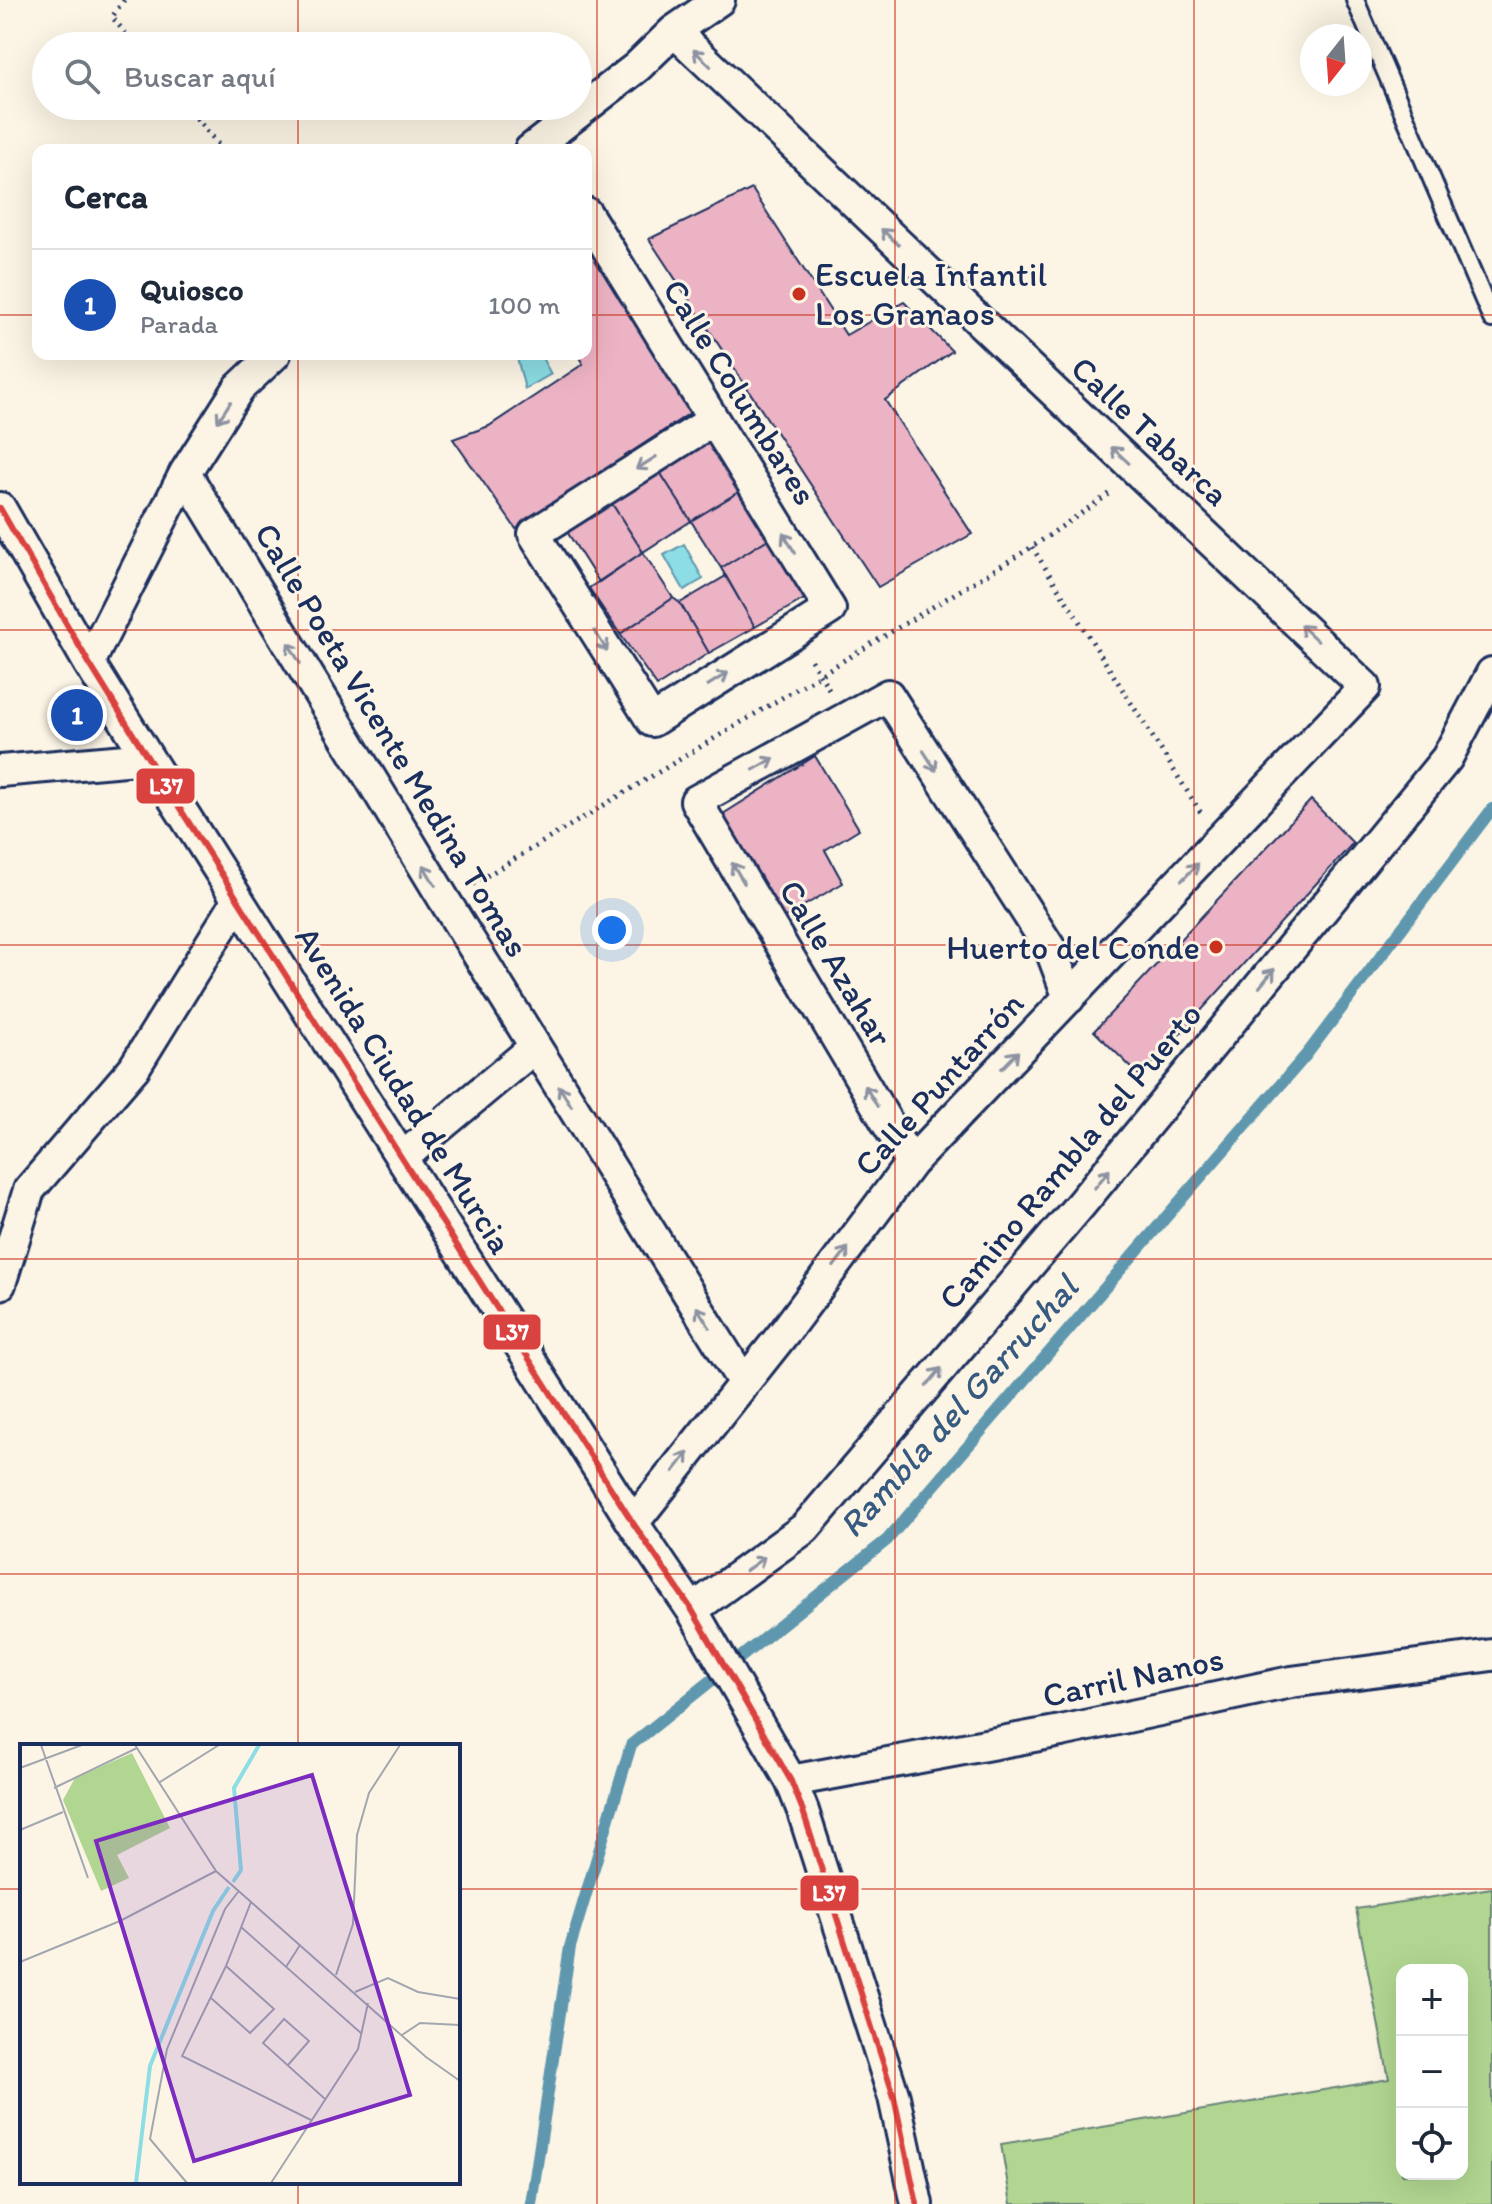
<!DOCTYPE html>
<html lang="es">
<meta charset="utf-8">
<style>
body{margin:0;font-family:Itim,sans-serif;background:#f6f6f7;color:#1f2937}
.controls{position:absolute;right:24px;bottom:24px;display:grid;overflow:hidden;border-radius:16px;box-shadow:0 8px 32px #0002}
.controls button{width:72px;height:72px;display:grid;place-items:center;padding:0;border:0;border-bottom:2px solid #e0e1e3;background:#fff;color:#1f2937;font:40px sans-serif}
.compass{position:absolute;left:1300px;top:24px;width:72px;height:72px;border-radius:50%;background:#fff;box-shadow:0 8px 32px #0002;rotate:197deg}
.you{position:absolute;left:612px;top:930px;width:28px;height:28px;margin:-20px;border:6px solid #fff;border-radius:50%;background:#1a73e8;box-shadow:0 0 0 12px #1a73e833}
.badge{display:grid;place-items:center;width:52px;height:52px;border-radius:50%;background:#c8321e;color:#fff;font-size:26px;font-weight:700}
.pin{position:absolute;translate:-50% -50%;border:4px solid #fff;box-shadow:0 2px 8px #0006}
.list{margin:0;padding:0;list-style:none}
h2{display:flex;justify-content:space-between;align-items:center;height:104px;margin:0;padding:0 32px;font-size:34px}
h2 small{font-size:26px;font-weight:400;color:#747a83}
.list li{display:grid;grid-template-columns:52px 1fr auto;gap:24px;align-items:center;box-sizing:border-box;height:112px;padding:0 32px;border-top:2px solid #e0e1e3}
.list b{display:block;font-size:30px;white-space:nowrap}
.list p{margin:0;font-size:26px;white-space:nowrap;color:#747a83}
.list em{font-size:26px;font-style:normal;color:#747a83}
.icon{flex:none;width:44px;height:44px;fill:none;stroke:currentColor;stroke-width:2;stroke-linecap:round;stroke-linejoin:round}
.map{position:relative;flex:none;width:1492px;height:2204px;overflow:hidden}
.search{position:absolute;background:#fff;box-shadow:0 8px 32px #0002;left:32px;top:32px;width:560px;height:88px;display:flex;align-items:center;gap:20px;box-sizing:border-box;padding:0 28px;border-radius:44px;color:#747a83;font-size:30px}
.panel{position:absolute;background:#fff;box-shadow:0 8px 32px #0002;left:32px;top:144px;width:560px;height:216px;border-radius:16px}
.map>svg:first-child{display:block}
</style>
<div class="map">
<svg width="1492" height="2204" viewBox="0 0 1492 2204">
<rect width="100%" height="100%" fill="#fcf5e5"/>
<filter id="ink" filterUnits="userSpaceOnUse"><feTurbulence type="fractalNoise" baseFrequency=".0125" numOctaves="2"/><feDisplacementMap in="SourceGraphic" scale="16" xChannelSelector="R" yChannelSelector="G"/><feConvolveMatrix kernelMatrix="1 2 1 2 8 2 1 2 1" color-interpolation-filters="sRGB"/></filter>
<g filter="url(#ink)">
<path fill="#b1d691" stroke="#668278" stroke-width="2" fill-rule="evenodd" d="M1492,1888V2204H1011L1001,2144L1389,2079L1356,1909ZM1402,1970H1462V2174H1402Z"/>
<path fill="#8cdde4" stroke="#5f97ae" stroke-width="2" d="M516,354H540L551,374L525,389Z
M684,544L703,579L684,590L664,555Z"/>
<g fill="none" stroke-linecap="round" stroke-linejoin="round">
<path stroke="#5f97ae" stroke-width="12" d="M531,2204L570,1947L631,1745L887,1540L1307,1054L1492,809"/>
</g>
<path fill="#ecb3c4" stroke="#1b2f5e" stroke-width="2" d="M752,189L846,335L904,302L952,351L885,400L972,534L878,587L649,239Z
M586,236L693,411L516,529L453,439L489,426L583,364L577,354H586Z
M709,437L742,490L691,521L658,469Z
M658,469L691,521L643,552L609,499Z
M742,490L770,538L721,568L691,521Z
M609,499L643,552L599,582L564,527Z
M770,538L806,598L755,627L721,568Z
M643,552L673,598L620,634L589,588Z
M726,576L755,627L709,653L680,603Z
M673,598L680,603L709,653L657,686L620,634Z
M815,756L859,829L825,850L843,883L783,918L723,814Z
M1311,800L1353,843L1141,1077L1094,1031Z"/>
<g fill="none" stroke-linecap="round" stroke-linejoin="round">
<g stroke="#1b2f5e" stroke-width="22">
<path id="service" d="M1355,0L1492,319"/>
</g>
<g stroke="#1b2f5e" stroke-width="36">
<path id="minor" d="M530,150L637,67L674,31L719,0
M586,213L830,609L652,721L534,534L712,421
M185,473L445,901L744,1383
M0,508L89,663L148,758L633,1523L692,1610L791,1781L803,1811L894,2097L917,2204
M89,663L185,473L239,388L275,354
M0,771L148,758
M402,1158L535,1047
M911,1163L696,801L888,695L1051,950L1069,998
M0,1284L29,1190L134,1068L238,900
M633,1523L787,1329L911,1163L1365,687L674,31
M692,1610L805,1528L1081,1204L1447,758L1492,673
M791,1781L1061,1731L1291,1682L1492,1655"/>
</g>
<path stroke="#1b2f5e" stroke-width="5" stroke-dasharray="2 6" stroke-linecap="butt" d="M124,0L112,17L136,46
M186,106L223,150
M1032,547L1201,813
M811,660L829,689
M473,884L1032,547L1112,492"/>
<use href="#service" stroke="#fcf5e5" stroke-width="16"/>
<use href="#minor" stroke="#fcf5e5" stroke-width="30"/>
<g stroke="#fcf5e5" stroke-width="12">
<path id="bus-1" d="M0,508L89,663L148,758L633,1523L692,1610L791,1781L803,1811L894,2097L917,2204"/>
</g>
<use href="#bus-1" stroke="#da4240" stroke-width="6"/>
</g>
<defs><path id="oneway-shaft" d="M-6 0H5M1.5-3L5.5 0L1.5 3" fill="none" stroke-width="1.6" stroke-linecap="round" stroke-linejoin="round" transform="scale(2)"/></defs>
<g stroke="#8c92a2">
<use href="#oneway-shaft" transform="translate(702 58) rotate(-136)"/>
<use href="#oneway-shaft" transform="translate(890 237) rotate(-137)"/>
<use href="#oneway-shaft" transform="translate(224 412) rotate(123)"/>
<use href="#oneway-shaft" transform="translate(1120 455) rotate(-137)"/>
<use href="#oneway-shaft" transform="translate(646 463) rotate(148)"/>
<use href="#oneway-shaft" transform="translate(789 543) rotate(-122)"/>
<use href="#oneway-shaft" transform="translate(1309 633) rotate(-137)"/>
<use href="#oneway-shaft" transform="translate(601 641) rotate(58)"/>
<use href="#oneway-shaft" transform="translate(294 653) rotate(-121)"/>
<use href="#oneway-shaft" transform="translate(718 679) rotate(-32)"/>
<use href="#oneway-shaft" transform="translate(930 761) rotate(57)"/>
<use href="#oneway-shaft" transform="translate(764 764) rotate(-29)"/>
<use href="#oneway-shaft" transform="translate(1190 872) rotate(-46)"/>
<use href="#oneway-shaft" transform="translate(738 873) rotate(-121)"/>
<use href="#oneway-shaft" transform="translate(429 875) rotate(-121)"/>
<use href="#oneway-shaft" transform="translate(1267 978) rotate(-51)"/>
<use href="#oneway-shaft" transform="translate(1010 1060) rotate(-46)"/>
<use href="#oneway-shaft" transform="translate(565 1096) rotate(-122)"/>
<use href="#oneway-shaft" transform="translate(871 1096) rotate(-121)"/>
<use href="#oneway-shaft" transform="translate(1102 1179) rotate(-51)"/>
<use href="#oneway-shaft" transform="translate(841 1257) rotate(-53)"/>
<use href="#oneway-shaft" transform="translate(703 1317) rotate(-122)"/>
<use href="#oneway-shaft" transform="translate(934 1377) rotate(-50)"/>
<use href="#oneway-shaft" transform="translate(681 1462) rotate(-52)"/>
<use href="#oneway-shaft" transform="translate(755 1564) rotate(-36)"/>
</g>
</g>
<path fill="none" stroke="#c8321e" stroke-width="2" stroke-opacity="0.55" d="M298,0V46M597,0V2204M895,0V2204M1194,0V2204M298,106V150M0,315H38M586,315H1492M298,354V1746M0,630H1492M0,945H1492M0,1259H1492M0,1574H1492M0,1889H22M458,1889H1492M298,2182V2204"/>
<g fill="#c8321e" stroke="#fcf5e5" stroke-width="3">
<circle cx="799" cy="294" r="8"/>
<circle cx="1216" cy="947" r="8"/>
</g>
<g text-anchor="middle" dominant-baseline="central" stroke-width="6" stroke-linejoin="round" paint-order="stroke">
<g font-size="34" fill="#1b2f5e" stroke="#fcf5e5" text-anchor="start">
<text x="815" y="274">Escuela Infantil<tspan x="815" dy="39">Los Granaos</tspan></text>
<text x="1200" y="947" text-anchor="end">Huerto del Conde</text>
</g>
<g font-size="34" fill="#1b2f5e" stroke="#fcf5e5">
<text transform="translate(740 392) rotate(58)">Calle Columbares</text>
<text transform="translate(1150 431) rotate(43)">Calle Tabarca</text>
<text transform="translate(392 740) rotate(59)">Calle Poeta Vicente Medina Tomas</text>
<text transform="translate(836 963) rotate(59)">Calle Azahar</text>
<text transform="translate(939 1084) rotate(-48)">Calle Puntarrón</text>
<text transform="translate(404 1090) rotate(58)">Avenida Ciudad de Murcia</text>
<text transform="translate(1070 1156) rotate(-50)">Camino Rambla del Puerto</text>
<text transform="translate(1133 1677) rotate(-12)">Carril Nanos</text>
</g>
<g font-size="36" font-style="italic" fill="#375a80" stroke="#fcf5e5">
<text transform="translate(958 1406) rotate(-48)">Rambla del Garruchal</text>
</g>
</g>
<g transform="translate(20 1744)">
<rect width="440" height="440" fill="#fcf5e5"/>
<path d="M112,9L150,84L97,111L109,134L81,147L43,56L55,34Z" fill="#b1d691"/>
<path fill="none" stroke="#8cdde4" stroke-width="4" d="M213,138L221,126L214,44L239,1M116,439L130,322L193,167L209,143"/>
<path fill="none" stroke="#a2a6af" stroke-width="2" d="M21,1L68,134M115,1L196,127L406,313L440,337M0,24L62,1M140,38L199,1M34,44L117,4M0,86L43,68M231,158L206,222L162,312L291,376M221,183L342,290M0,218L100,177L196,127M266,223L280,201M316,231L333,180L337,91L349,49L380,1M335,248L368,234L398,248L440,255M191,254L230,289L254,265L206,222M382,291L400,279L440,281M268,321L289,297L264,275L243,299L305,355M167,439L130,395L147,305L205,165L218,148M251,439L338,305L348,259"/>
<path fill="#7b2cbf" fill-opacity="0.15" stroke="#7b2cbf" stroke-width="4" d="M292,31L390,351L174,417L76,97Z"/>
<rect width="440" height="440" fill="none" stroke="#1b2f5e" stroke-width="4"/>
</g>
<g stroke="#fcf5e5" stroke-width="3">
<rect x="135" y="767" width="61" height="38" rx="8" fill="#da4240"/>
<rect x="482" y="1313" width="60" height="38" rx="8" fill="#da4240"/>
<rect x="799" y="1874" width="61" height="38" rx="8" fill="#da4240"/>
</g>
<g font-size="22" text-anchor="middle" font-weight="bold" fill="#fff">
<text x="166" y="794">L37</text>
<text x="512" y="1340">L37</text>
<text x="829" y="1901">L37</text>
</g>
</svg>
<div class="controls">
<button>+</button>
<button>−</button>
<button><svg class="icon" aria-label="locate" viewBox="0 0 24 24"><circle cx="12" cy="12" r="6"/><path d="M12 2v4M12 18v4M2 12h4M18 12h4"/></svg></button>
</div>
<svg class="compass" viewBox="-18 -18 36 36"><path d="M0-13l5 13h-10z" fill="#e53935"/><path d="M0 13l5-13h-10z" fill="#747a83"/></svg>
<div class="you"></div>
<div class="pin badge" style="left:77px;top:715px;background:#1a4fb4">1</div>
<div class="search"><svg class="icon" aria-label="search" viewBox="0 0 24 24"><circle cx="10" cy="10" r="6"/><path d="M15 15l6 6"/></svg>Buscar aquí</div>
<section class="panel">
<h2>Cerca<small></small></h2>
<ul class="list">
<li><span class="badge" style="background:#1a4fb4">1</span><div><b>Quiosco</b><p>Parada</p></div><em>100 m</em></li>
</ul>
</section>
</div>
